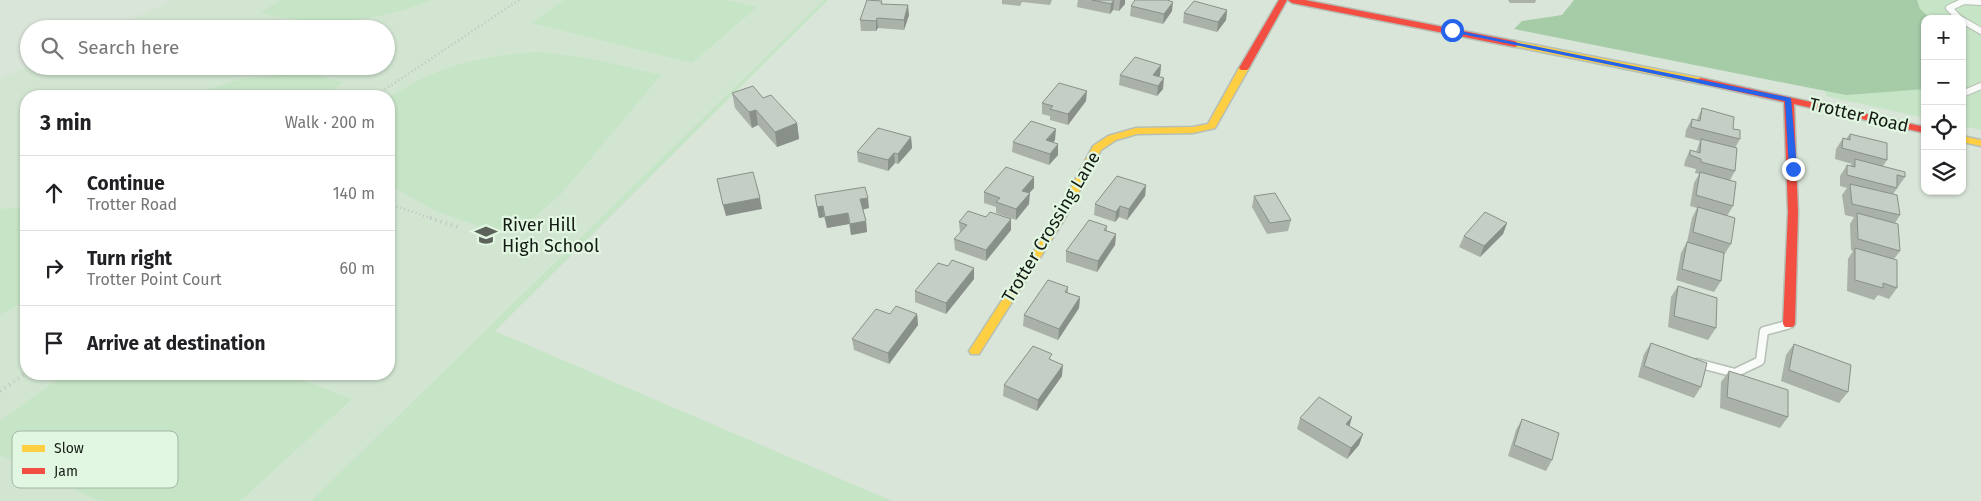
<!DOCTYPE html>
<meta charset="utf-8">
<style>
body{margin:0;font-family:"Fira Sans",sans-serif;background:#f6f6f6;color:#202124}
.controls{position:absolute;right:15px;top:15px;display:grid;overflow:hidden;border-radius:10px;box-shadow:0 1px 4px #0004}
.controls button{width:45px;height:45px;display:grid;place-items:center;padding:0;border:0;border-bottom:1px solid #e0e0e0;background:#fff;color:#202124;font:25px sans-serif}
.stop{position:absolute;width:15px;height:15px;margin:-11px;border:4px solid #2563eb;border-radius:50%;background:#fff}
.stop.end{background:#2563eb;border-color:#fff;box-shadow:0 1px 5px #0008}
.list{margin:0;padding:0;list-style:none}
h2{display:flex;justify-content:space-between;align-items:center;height:65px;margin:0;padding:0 20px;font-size:21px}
h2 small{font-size:16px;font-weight:400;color:#757577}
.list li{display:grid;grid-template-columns:32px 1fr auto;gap:15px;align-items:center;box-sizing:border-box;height:75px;padding:0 20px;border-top:1px solid #e0e0e0}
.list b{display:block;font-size:19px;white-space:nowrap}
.list p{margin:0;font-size:16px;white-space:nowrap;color:#757577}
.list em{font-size:16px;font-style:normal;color:#757577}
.icon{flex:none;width:28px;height:28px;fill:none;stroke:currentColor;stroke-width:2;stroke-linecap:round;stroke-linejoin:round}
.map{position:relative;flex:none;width:1981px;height:501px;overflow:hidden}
.search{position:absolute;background:#fff;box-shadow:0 1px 4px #0004;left:20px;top:20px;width:375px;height:55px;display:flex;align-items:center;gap:12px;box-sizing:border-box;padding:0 18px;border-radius:28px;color:#757577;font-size:19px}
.panel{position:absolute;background:#fff;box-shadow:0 1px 4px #0004;left:20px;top:90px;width:375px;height:290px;border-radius:20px}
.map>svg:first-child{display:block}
</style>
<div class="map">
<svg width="1981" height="501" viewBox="0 0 1981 501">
<rect width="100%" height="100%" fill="#d9e5d9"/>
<path fill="#d1e5d1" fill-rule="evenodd" d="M173,0H824L311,501H0V79L29,66H386V29H110ZM26,96H389V374H26Z"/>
<path fill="#c6e4c6" d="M280,0H432C375,22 321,28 261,13Z
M564,0H726L757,7L692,63L532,23Z
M824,0H828L495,331L892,501H311Z
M1806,0H1981V130L1962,126V19H1925V118L1826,96Z
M541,52L588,58L661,75L561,194L528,223L494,231L438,212L389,185V98C438,65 483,55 541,52Z
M292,74L315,75L343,82L326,96H188L240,79Z
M26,207V302L0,314V209Z
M65,374H286L352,399L240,501H99L0,455V421Z"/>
<path fill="#a5cba7" d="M1574,0H1917L1920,9L1931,19H1925V89L1846,95L1514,29L1522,21L1562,15Z"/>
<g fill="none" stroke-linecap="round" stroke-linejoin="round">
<g stroke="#b6bfb6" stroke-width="8">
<path id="lane-far1" d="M1960,19L1949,8L1964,1L1981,2
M1962,20L1981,31
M1962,94L1981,86"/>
</g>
<g stroke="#b6bfb6" stroke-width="11">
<path id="lane" d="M1697,363L1735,373L1760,361L1764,331L1787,325"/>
</g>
<g stroke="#b6bfb6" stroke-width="3">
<path id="slow" d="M1515,41L1701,78L1706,81L1701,84L1512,46L1511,44Z
M1244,65L1249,68L1215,128L1193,133L1137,134L1116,140L1101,150L1064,220L979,354H971L969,351L971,348L1054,220L1093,146L1108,136L1136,128L1193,127L1208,124L1239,68Z
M1962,136L1981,140V146L1962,142Z"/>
</g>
<g stroke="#b6bfb6" stroke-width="3">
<path id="jam" d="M1279,0H1287L1249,68L1247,70H1241L1239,68Z
M1288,0H1305L1515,41L1519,44L1515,47L1292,3Z
M1701,78L1925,127V133L1794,104L1798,212L1795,324L1793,327H1785L1783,324L1788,212L1784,102L1698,83V79Z"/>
</g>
<path stroke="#c1c5c2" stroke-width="2.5" stroke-dasharray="1 3" stroke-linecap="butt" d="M375,96L519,0
M389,204L434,219"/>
<path stroke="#c1c5c2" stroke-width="4" stroke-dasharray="1 4.5" stroke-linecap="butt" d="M430,218L461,228
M0,391L26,373"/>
<use href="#lane-far1" stroke="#f9fbf9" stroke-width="6"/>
<use href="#lane" stroke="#f9fbf9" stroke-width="8"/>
<use href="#slow" fill="#ffcf43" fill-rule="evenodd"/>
<use href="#jam" fill="#f24e42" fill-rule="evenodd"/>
</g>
<path fill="#a9b1a9" d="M1002,0H1052L1050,5L1022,2L1020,6L1002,4Z
M1078,0H1125V4L1119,11L1113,10L1110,14L1077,7Z
M1508,0H1536L1535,3H1510Z
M882,1V4L909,15L904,30L878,28L876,31H861L860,20Z
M1131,6L1172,11L1163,24L1130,16Z
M1227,10L1226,20L1217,32L1183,23L1184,13Z
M1161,65L1160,75L1159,77L1163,89L1157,96L1119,85L1120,75Z
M732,93L763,98L797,123L799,139L777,147L758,125L752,128L735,108Z
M1086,101L1068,125L1050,120V116L1042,114V103Z
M1702,108L1733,129L1740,139L1735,148V171L1730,180L1733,206L1727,216L1731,244L1724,255L1721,281L1714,292L1676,280L1681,253L1687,242L1692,218L1697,208L1690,206L1694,183L1699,174L1695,173L1696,169L1684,166L1685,161L1690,150L1696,152L1700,141L1685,137L1686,130L1692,119L1697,120Z
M1850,134L1887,160L1883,166L1905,177L1893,194L1900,215L1895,223L1900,251L1894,259L1897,288L1889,299L1878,295L1874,300L1847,291L1848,259L1853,251L1851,250L1850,224L1854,217L1845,215L1842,195L1847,188L1840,186V176L1847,165L1850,166L1852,164L1835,159L1836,149L1843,138L1846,139Z
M911,137L912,148L898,164L895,163L888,171L858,162L857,152Z
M1055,140L1053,143L1058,144V155L1049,165L1012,152L1013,142Z
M1034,177V188L1029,193V204L1016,220L996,213V207L984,203V192Z
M1146,185L1145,196L1127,220L1119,217L1115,222L1094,215L1095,204Z
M815,195L869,208L863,209L866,221L867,232L851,235L849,224L827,228L824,217L819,218Z
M1254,196L1291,220L1288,231L1267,234L1252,207Z
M986,217L1011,230L986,261L955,250L954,239L960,233L959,222Z
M1507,223L1503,234L1480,257L1459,247L1464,236Z
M1107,226V231L1116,234L1115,245L1097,272L1066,262V251Z
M974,279L946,314L915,302V291Z
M1678,286L1716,328L1708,340L1668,327L1671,297Z
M1068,287V293L1080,297L1079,308L1058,340L1023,326L1024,315Z
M890,314H917L918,325L889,364L854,350L852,339Z
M1651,343L1701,387L1694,398L1638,377L1644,354Z
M1794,344L1848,392L1839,403L1781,381L1786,355Z
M1729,371L1788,417L1780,428L1720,408L1721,382Z
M1062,376L1037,411L1003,396L1004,385Z
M1352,417L1349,426L1363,434L1359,445L1347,459L1297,429L1300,418Z
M1522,419L1552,460L1546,471L1508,456L1516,430Z"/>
<path fill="#899089" d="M1114,0L1113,10L1110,14L1111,4Z
M1121,0H1125V4L1119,11L1120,1Z
M1173,2L1172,11L1163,24L1164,14Z
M908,5L909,15L904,30V20Z
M1227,10L1226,20L1217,32L1218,22Z
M877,18L878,28L876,31V21Z
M1161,65L1160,75L1152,85L1153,75Z
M1164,78L1163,89L1157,96L1158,86Z
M1087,91L1086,101L1068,125V114Z
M756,110L758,125L752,128L749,112Z
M797,123L799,139L777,147L775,132Z
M1056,129L1055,140L1046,151V140Z
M911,137L912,148L898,164V154Z
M1058,144V155L1049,165L1050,154Z
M894,153L895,163L888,171V160Z
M1034,177V188L1022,201V191Z
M1146,185L1145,196L1127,220L1129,209Z
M1030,193L1029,204L1016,220V209Z
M760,198L762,209L726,216L723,205Z
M868,198L869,208L861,210L860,199Z
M823,206L824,217L819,218L817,207Z
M1120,206L1119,217L1115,222L1116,212Z
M848,213L849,224L827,228L825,217Z
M1011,219V230L986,261V250Z
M866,221L867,232L851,235L850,224Z
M1507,223L1503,234L1480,257L1484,246Z
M1116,234L1115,245L1097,272L1098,261Z
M974,268V279L946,314V303Z
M1080,297L1079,308L1058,340L1059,329Z
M917,314L918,325L889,364L888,353Z
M1063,365L1062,376L1037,411L1038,400Z
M1352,417L1349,428L1346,424Z
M1363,434L1359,445L1347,459L1351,448Z"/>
<path fill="#c4cec4" stroke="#899089" d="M867,0L882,1L881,4L908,5L904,20L877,18L876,21L860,20Z
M1092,0H1114L1111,4Z
M1135,0H1167L1173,2L1164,14L1131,6Z
M1194,1L1227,10L1218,22L1184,13Z
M1135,57L1161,65L1153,75L1164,78L1158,86L1120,75Z
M1059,83L1087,91L1068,114L1050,109L1053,106L1042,103Z
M753,86L763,98L771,95L797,123L775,132L756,110L749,112L732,93Z
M1702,108L1734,117L1733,129L1740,130V139L1691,127L1692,119L1700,121Z
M1031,121L1056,129L1046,140L1058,144L1050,154L1013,142Z
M878,128L911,137L898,154L894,153L888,160L857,152Z
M1850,134L1887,143V160L1842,148L1843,138L1850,140Z
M1701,139L1737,148L1735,171L1701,162V159L1690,155V150L1700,153Z
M1855,159L1905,172V177L1897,175V188L1847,175V165L1855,167Z
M1006,167L1034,177L1022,191L1030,193L1016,209L996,202L1000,198L984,192Z
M753,172L760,198L723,205L717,179Z
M1700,172L1736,182L1733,206L1696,195Z
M1117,176L1146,185L1129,209L1120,206L1116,212L1095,204Z
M1850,184L1897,195L1900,215L1852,204Z
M865,187L868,198L860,199L866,221L850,224L848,213L825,217L823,206L817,207L815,195Z
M1275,193L1291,220L1270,223L1254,196Z
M1698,207L1735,218L1731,244L1693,232Z
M968,211L986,217L990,212L1011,219L986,250L954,239L967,225L959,222Z
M1485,212L1507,223L1484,246L1464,236Z
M1857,213L1898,224L1900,251L1858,239Z
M1089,220L1107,226L1104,230L1116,234L1098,261L1066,251Z
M1687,242L1724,253L1721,281L1682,269Z
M1855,248L1897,260V288L1883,283V288L1855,280Z
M952,260L974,268L946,303L915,291L938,263L948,266Z
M1048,280L1068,287L1065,292L1080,297L1059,329L1024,315Z
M1678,286L1717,298L1716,328L1674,316Z
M896,306L917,314L888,353L852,339L876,309L890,314Z
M1651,343L1707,363L1701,387L1644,366Z
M1794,344L1851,365L1848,392L1789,370Z
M1033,346L1052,354L1049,359L1063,365L1038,400L1004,385Z
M1729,371L1788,390V417L1727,397Z
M1319,397L1352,417L1346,424L1363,434L1351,448L1300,418Z
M1522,419L1559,433L1552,460L1514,445Z"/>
<path fill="#2563eb" d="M1450,29L1791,98L1797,169L1793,171L1789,169L1785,101L1452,32Z"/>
<defs>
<g id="school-bare" transform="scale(1.725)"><path d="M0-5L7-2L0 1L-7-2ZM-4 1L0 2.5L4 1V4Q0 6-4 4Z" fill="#5a625a" stroke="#e2f7e2" stroke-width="2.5" paint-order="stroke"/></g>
</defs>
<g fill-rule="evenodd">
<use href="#school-bare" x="486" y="235"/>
</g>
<g text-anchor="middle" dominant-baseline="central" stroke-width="4.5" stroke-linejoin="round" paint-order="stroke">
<g font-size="18" fill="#151c15" stroke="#e2f7e2">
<text transform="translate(1859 115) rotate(13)">Trotter Road</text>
<text transform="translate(1051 227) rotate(-59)">Trotter Crossing Lane</text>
</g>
<g font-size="18" fill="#151c15" stroke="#e2f7e2" text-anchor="start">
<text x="502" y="225">River Hill<tspan x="502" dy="21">High School</tspan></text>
</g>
</g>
<rect x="12" y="431" width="166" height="57" rx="8" fill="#e2f7e2" stroke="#a4b5a4" stroke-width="1"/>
<rect x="22" y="445" width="23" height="7" fill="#ffcf43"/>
<rect x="22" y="468" width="23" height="6" fill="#f24e42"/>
<g font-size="14" fill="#151c15">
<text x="54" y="453">Slow</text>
<text x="54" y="476">Jam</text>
</g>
</svg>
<div class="controls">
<button>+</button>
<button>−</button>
<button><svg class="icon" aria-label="locate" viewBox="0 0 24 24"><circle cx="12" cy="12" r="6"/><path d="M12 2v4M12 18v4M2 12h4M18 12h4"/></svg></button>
<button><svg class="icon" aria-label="layers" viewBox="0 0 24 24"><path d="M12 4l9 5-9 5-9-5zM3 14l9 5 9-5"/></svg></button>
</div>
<div class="stop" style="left:1452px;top:30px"></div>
<div class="stop end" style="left:1793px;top:169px"></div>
<div class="search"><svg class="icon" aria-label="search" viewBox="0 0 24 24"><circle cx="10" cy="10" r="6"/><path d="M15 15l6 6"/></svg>Search here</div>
<section class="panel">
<h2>3 min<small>Walk · 200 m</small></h2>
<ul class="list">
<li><svg class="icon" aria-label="ahead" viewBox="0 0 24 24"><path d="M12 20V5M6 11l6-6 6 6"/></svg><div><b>Continue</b><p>Trotter Road</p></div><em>140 m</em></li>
<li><svg class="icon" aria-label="right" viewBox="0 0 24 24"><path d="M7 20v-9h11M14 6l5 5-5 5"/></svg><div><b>Turn right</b><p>Trotter Point Court</p></div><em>60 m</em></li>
<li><svg class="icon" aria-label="arrive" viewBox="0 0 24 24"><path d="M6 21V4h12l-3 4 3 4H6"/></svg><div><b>Arrive at destination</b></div></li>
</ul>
</section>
</div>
